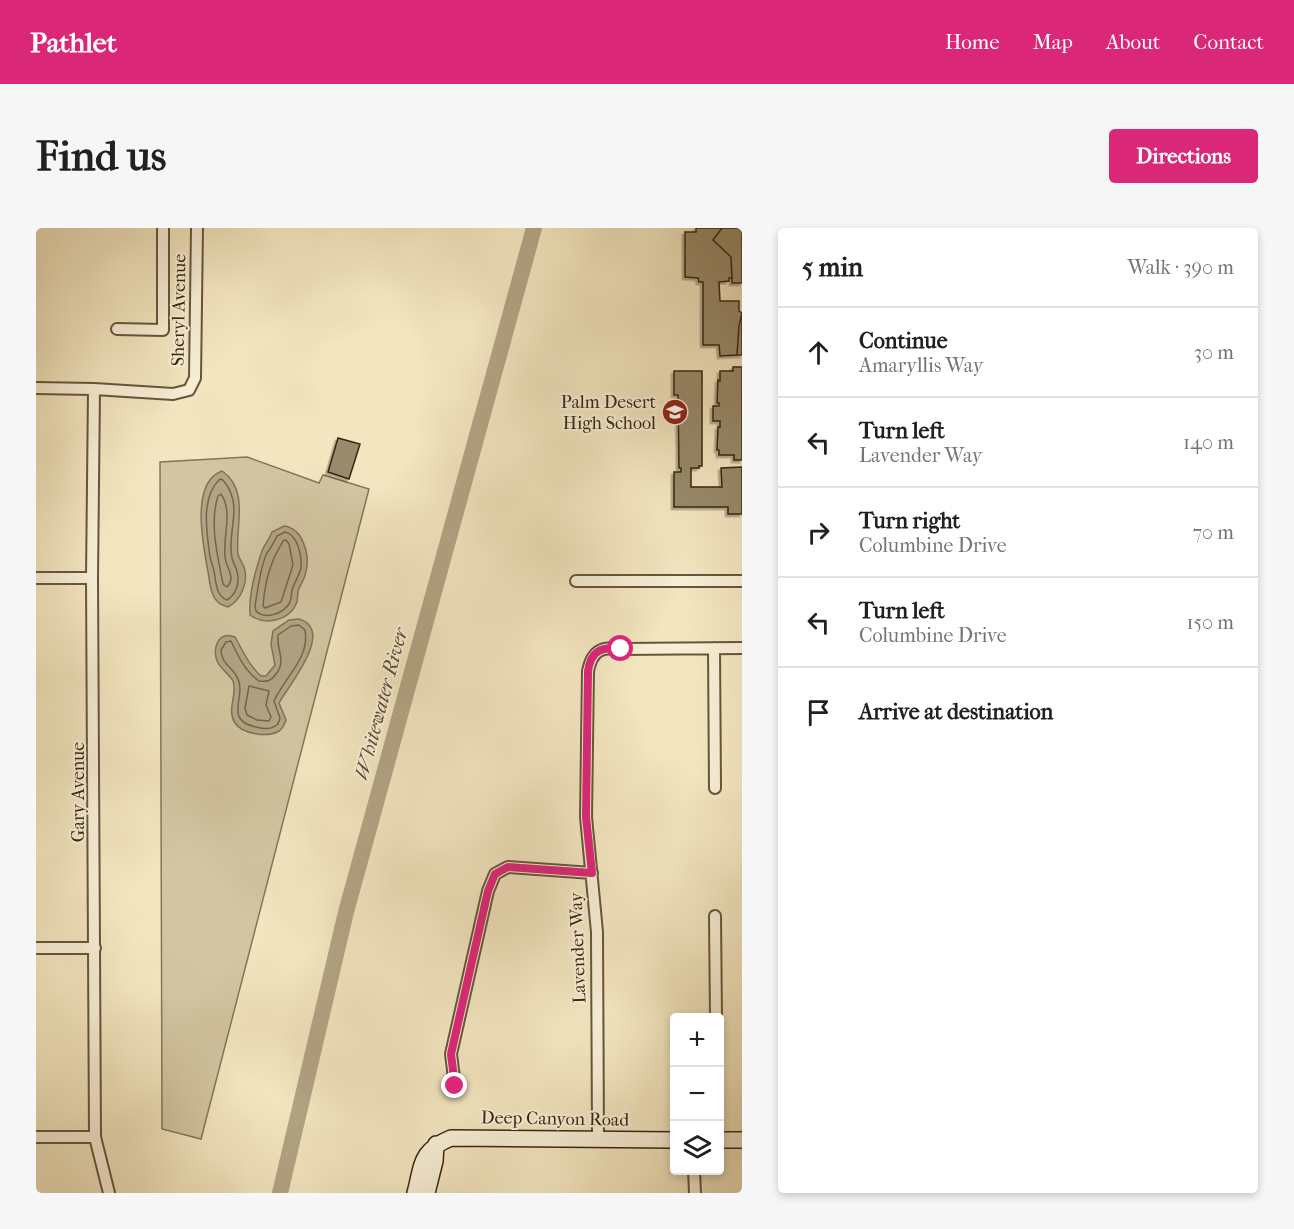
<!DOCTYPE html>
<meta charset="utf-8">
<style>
body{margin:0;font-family:"IM FELL French Canon",serif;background:#f6f6f6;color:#202124}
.controls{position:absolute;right:18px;bottom:18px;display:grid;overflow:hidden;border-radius:6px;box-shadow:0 3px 9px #0003}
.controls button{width:54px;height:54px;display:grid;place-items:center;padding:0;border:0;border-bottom:2px solid #e0e0e0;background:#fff;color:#202124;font:30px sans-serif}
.stop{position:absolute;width:18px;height:18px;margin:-14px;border:4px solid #db2777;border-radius:50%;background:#fff}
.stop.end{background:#db2777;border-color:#fff;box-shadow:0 2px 6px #0008}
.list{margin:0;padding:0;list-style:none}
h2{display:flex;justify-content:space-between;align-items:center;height:78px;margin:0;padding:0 24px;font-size:26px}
h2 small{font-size:20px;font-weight:400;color:#757577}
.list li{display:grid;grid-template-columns:39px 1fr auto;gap:18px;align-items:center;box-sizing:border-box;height:90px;padding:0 24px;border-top:2px solid #e0e0e0}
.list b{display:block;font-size:22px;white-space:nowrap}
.list p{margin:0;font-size:20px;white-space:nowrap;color:#757577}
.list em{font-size:20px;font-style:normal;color:#757577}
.icon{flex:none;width:33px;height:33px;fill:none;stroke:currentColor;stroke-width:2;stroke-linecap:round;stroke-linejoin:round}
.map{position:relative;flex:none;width:706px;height:965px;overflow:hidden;border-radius:6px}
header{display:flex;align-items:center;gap:36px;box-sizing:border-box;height:84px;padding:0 30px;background:#db2777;color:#fff}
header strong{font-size:28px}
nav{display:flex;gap:33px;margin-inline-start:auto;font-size:21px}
.intro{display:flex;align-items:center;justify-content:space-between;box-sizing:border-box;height:144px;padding:0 36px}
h1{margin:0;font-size:42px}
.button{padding:15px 27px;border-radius:6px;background:#db2777;color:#fff;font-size:21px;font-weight:700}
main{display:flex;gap:36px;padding:0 36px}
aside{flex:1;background:#fff;border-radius:6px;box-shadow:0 3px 9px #0003}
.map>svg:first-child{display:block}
</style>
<header>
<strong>Pathlet</strong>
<nav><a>Home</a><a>Map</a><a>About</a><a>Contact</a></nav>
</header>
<div class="intro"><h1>Find us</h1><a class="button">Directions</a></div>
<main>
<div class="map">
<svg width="706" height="965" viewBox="0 0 706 965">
<defs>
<filter id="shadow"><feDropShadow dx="-2.5" dy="2.5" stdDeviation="0" flood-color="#0004"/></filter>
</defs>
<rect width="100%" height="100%" fill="#f2e5bf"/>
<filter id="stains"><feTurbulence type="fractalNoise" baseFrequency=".00333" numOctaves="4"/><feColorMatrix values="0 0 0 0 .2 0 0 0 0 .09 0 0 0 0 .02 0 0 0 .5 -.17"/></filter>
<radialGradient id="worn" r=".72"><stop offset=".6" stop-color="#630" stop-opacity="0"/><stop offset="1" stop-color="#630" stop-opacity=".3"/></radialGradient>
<path fill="#d2c5a1" stroke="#847659" stroke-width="1.5" d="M211,229L283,255L287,247L333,261L165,911L126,901L124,234Z"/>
<path fill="#b2a484" stroke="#817256" stroke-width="1.5" d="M186,243C214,262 199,299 202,326C203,331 206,334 208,339C213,354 205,372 192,379C189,378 185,377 183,375C174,368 174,354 172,344C168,320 153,255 186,243Z
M248,298C267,300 274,327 270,343C269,349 266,355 263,360C261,365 262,370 261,374C254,393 229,398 214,387V383C213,364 219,344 225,326C227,318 233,312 236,304Z
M263,391C300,402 252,458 243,475L250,492C248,497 247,501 243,503C232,510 206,506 199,495C190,481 202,467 197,453C194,447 186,442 182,435C175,422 182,402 199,409C207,423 212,436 225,448H230L239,437L235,416L237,403L253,392Z"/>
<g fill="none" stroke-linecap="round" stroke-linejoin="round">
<path stroke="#74664a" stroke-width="1.5" d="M184,251L187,252C209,278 190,304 196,330C198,338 203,343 202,352C202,360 198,368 191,372C180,368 180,354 178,343C177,338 175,334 174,329C171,306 164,269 184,251Z
M185,266C197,283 187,308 189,328C189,339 201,349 191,359L187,356C182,329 173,296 182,268Z
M249,304C262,307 266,328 265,340C263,348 258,355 256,362C255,368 256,371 253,376C246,386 229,392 220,383L219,378C221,365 225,336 231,325C235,319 238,315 241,308Z
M250,312L253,316L257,337L245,374L229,380L227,378C228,363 232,344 238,330C240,325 244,319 247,313Z
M263,397L269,402C274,430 249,449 238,473L244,490L242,496C235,502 228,501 220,499C186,492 212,468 201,449C196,439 185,435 185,422L190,414L195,413C202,428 209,443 223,453C231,454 235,453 240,446C251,433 240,421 242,407L255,398Z
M213,458L233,463L230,477L235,489L233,493L221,492L211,487L209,480Z"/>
<path stroke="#b2a484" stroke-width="16" d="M244,965L310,684L498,0"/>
</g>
<path fill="#988a6b" stroke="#372711" stroke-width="1.5" filter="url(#shadow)" d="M660,0H686L677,12L695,29L696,50H693V53L683,54L684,73H703V83L706,85L703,98L701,127L684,128L683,117H667V54H663L662,50L649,49V4H660Z
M686,0H706V55H696L695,29L677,12Z
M706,85V127H701L703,98Z
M697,139H706V232H698V227H683V222H681L682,199H684V193H677V178H683V175H681L682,152L684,153V143H697Z
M638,143H666V238H663V240H655V259H686L685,240L706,239V286H692V279H638V244H645V240H643L642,167H638Z
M302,210L324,216L313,251L292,244Z"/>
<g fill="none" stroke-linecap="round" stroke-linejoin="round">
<g stroke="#66563c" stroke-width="14">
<path id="street" d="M81,101L127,102V0
M0,160L58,161L137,166L153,162L159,150L161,0
M58,161L56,350L59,909L73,965
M0,350H56
M540,353H706
M678,420L679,560
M679,688L680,790
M0,720H59
M419,858L415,826L452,663L459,646L472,639L556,645
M0,909H59
M562,910L561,704L550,589L552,443C556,423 565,418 585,421L706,420
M658,942L659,965"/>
</g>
<g stroke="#372711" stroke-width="18">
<path id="secondary" d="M684,912H706
M379,965C387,934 384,923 415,910L638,912
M391,965L399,933L400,916"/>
</g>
<use href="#street" stroke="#f7eed5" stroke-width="10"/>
<use href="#secondary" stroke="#f7eed5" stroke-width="15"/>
</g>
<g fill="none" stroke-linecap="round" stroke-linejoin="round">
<path stroke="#db2777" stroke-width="8" d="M419,858L415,826L452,663L459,646L472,639L556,645L550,589L552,443C555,423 565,418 585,421"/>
</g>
<defs>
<g id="school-disc" transform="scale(1.35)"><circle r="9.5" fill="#8f2418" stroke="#f7eed5"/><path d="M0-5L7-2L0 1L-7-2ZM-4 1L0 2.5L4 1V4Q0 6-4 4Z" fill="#fff"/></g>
</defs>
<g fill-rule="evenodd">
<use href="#school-disc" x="639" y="184"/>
</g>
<g text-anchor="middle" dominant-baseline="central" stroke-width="4.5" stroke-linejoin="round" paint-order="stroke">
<g font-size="18" fill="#372711" stroke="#f7eed5">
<text transform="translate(143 82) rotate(-89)">Sheryl Avenue</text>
<text transform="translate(42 564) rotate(-90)">Gary Avenue</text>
<text transform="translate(542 720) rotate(-92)">Lavender Way</text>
<text transform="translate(519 891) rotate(1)">Deep Canyon Road</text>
</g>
<g font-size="18" fill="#372711" stroke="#f7eed5" text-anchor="end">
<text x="620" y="174">Palm Desert<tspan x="620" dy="21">High School</tspan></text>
</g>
<g font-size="20" font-style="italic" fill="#5c4c34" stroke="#f7eed5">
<text transform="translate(345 476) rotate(-75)">Whitewater River</text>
</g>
</g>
<rect width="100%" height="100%" filter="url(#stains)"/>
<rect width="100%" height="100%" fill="url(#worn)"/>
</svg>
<div class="controls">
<button>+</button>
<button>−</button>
<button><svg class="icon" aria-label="layers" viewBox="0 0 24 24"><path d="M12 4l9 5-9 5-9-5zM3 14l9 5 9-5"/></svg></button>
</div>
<div class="stop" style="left:585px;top:421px"></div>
<div class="stop end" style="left:419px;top:858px"></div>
</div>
<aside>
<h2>5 min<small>Walk · 390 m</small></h2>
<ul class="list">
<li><svg class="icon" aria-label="ahead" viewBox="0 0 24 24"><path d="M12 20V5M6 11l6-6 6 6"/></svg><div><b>Continue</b><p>Amaryllis Way</p></div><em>30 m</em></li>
<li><svg class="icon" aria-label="left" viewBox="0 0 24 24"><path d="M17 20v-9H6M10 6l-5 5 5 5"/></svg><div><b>Turn left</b><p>Lavender Way</p></div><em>140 m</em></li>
<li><svg class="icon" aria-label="right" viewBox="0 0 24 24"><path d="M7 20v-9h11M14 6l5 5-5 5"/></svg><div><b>Turn right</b><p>Columbine Drive</p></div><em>70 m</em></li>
<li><svg class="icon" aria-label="left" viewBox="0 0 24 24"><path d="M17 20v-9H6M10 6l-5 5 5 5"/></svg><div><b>Turn left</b><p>Columbine Drive</p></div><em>150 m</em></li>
<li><svg class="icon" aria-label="arrive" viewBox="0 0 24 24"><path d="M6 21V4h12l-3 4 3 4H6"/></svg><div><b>Arrive at destination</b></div></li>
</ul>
</aside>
</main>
